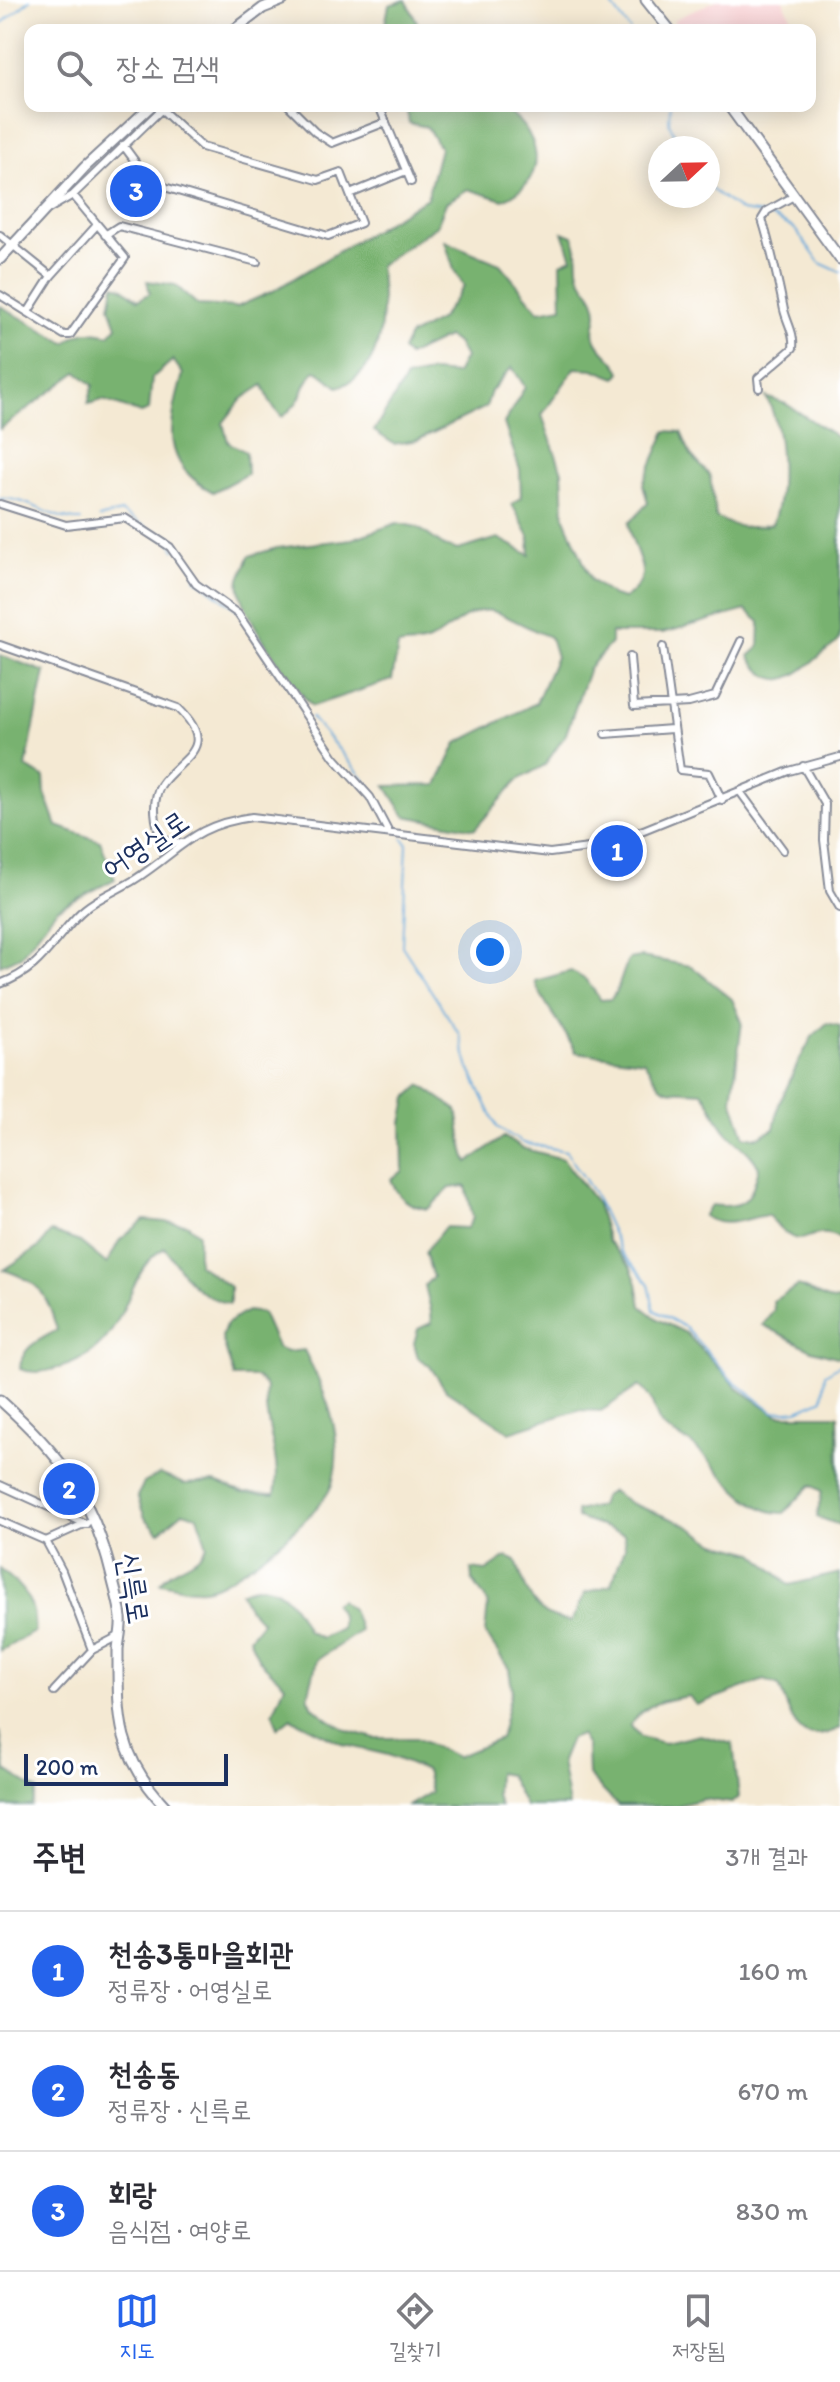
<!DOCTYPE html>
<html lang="ko">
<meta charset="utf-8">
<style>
body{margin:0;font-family:Itim,"Poor Story",sans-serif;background:#f7f7f7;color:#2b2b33}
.compass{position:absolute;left:648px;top:136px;width:72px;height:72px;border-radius:50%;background:#fff;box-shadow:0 4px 20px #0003;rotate:68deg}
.scale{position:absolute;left:24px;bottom:20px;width:204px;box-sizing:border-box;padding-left:8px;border:4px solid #1b2f5e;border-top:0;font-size:22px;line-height:28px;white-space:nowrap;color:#1b2f5e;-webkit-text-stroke:6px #fff;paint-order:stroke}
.you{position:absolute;left:490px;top:952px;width:28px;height:28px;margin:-20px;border:6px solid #fff;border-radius:50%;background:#1a73e8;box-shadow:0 0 0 12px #1a73e833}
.badge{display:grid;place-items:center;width:52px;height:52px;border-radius:50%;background:#2563eb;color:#fff;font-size:26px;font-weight:700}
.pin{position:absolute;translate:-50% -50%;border:4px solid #fff;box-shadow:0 2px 8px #0006}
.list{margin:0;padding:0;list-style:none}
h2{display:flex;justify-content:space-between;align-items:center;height:104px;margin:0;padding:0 32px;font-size:34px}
h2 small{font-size:26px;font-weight:400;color:#7c7c81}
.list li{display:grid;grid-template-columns:52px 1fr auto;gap:24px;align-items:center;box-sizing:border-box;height:120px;padding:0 32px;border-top:2px solid #e1e1e2}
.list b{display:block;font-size:30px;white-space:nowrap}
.list p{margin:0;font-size:26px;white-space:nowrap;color:#7c7c81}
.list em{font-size:26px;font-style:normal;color:#7c7c81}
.icon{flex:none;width:44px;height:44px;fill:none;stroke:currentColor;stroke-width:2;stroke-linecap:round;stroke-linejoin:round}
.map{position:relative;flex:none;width:840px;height:1806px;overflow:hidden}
.search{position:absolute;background:#fff;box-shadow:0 4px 20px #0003;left:24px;right:24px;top:24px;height:88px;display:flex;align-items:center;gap:20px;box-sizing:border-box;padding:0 28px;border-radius:16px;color:#7c7c81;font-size:30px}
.sheet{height:464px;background:#fff}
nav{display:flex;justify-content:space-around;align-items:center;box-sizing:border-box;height:112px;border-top:2px solid #e1e1e2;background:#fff;font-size:22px;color:#7c7c81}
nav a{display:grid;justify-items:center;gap:4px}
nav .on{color:#2563eb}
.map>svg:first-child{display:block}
</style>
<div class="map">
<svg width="840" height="1806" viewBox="0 0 840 1806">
<rect width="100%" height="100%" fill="#fff"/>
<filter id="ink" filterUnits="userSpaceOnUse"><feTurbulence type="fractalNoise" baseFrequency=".0125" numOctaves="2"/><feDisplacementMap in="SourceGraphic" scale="16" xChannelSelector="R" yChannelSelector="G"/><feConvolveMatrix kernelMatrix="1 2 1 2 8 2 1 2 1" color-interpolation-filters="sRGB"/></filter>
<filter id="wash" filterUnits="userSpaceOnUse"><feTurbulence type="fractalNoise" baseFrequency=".006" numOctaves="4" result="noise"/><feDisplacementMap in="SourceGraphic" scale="32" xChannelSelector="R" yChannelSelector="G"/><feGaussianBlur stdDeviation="1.8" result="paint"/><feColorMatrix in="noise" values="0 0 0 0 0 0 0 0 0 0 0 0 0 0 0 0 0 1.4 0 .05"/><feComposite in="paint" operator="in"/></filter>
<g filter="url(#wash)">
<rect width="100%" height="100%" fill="#f4e9d3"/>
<path fill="#f7cfd1" d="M717,0H783L797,30H680L673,20Z"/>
<path fill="#78b270" stroke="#4a7067" stroke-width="2" d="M406,0L421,30H384L389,5Z
M406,106H498C541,128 553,179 503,200L468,189L446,203L437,225L379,266C385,307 387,372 338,387L316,370C298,388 308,397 282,417L271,404L263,385L242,399L223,423L228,442L246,452L247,474L213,492C159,464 169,424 183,374L173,360L152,378L149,410L141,413L103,400L88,404L93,385L77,372L0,429V306L66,343C81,330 90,330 109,335L117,326L110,307L114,285L122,287L138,300L150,293L147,281L175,285L198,305L237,307L273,291L427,198L440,148L427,127L409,123Z
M563,232L573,236C580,250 576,259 579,273C583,287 597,296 597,313C597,322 592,327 595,337C598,350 615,358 621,372L616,378L593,369L575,368L542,415L562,472L564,516L591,580L613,596L624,599C660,573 632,558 629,523L648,503L643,484L666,431L681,432L691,455L710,476L716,517C736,529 750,529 772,524C785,493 783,427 766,397L786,404L840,439V635L838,642C804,665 780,705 749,656L759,647L760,622L746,610L663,633H611V643L589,668L566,734L545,765L518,780L475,829L405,816L386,786L437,785L457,743L536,703L556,657L550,637C534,632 503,613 492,611C469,606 447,633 429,641C421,645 407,644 398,646L392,680L312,706C294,686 233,605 240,579C242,572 247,564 249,556L277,548L352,539L397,523L417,527L444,546L458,550L498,538L530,555L529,536L512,504L521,498L520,470L504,423L525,387L512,367L491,391L486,407L418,440L394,444L374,431L406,378L433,372L456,374L465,357L457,343L447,337L408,356L402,350L409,336L440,320L464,286L454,270L445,241L500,264L539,311L562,307L561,263L572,258Z
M0,655L45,672L26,767L44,777L45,793L57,826L100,841L115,879L57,909L21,956L0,965Z
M641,957L691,966L732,999L742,1022L732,1099L745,1137H759L774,1129L779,1104L800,1059L812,1037L827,1023L840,1026V1238C802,1221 808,1263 768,1215C745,1218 725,1230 703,1216L711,1205C747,1210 750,1199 759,1168C751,1151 737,1144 725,1130C715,1118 713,1104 702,1092C660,1088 667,1099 644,1061L576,1052C568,1035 536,992 535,981L571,971L586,980L601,1000L611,999C621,987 621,974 629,959Z
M421,1085L457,1110C461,1128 460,1146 468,1162L504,1137L522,1148L563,1159L597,1204L608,1241L630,1266L637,1283L641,1306L659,1320L686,1333L740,1390L778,1415H838L840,1525L817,1517L822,1491L811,1485L784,1513C747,1515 716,1462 691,1444C682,1437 665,1432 660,1423C652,1409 654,1397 639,1386L601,1411L578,1410L510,1432L446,1390L429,1365L418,1358L414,1343L418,1329L431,1323C434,1312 426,1297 425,1285L433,1277L425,1252L445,1227L467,1228L473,1218L466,1186L450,1188L428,1209C408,1206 397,1197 391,1179L403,1171L402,1123L407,1098Z
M144,1220L187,1224L198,1233V1264L230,1287V1304C193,1295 186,1277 165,1248C120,1270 136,1344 62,1367C47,1371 34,1375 20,1369C21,1346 40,1340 57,1330C46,1293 41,1282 4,1270L39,1247L51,1232L80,1242L107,1264L119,1241Z
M798,1286L832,1301L840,1300V1358L812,1350L763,1325L774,1310L773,1301Z
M247,1311L262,1313L278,1349L287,1352L304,1350C325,1392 346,1435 332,1484C324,1512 237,1581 209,1588C195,1592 174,1585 160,1583C173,1565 196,1567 207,1545L197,1516L183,1512L159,1532L145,1518L137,1496L144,1483L160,1474L184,1484L215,1482L243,1493L275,1494C283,1457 262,1424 266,1387L257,1377H234L222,1338L226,1324Z
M612,1491L630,1503L685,1524L716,1543L754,1553L789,1585L840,1573V1728C797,1749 793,1721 779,1686L764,1680L696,1705L689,1696C664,1700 645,1703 630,1725L640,1737L664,1743L700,1735L733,1744L739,1797L732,1803L704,1799L674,1806H618L588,1775L587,1746L580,1735L570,1739L561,1761L569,1806H525L509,1775L497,1773L496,1795L500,1806H408L431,1792L426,1771L388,1755L345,1745L291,1718L278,1728L273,1713L285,1685L259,1660L249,1638L262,1622L247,1606L241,1592C275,1575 294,1601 307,1631L321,1638L341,1628V1616L334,1604L340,1600L352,1609L360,1631L317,1660L308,1696L313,1707L328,1719L347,1730L374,1738H416L456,1757L500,1739L512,1689L509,1669L485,1633L488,1603L472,1579L471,1569L486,1571L507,1557L516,1561C528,1593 533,1619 572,1621L585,1593L611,1585L625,1547L624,1534L577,1518L576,1511L600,1506L603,1497Z
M0,1569C23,1587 37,1603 34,1632L0,1651Z
M0,1731L6,1771L37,1790L32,1806H0Z"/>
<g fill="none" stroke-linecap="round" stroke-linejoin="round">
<path stroke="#67a9db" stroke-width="2" d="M608,0L630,30
M0,25L30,0
M670,106L669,123L681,148
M708,187L741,211L762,214
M768,215L794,228L820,263L840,272
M0,499C27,496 52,521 81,520
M99,518L121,512L171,542L175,550
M195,578L241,612L265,649
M311,717L365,780L400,832
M403,838L407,844L402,946L460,1035L468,1066L497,1127L523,1143L566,1151L594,1193L621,1252L649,1284L654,1310L685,1327L731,1379L774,1412L798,1410L823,1399L825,1374L840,1365"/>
</g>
</g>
<g filter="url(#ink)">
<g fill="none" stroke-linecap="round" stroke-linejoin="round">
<g stroke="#888c98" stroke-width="10">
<path id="street" d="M289,106L315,132L332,143L386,122
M379,106L411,182
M123,145L151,183L328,236L361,223L341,172L318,180L202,147L161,109
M350,194L406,171
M49,209L73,195L165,106
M0,235L51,276
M105,235L119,226L257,262
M0,295L64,335H70L125,258L73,195
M28,312L51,276L96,226
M759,388L758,378L793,348C795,332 785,320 783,305C777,276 771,248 762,219L767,211L794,196
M0,504L66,525L125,518L170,547L196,584L238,614L334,757L370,797L389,833
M0,645L178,708C221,749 179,758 161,785C151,801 155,824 162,840L182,843
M663,647L680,770L709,773L722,800
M630,657L634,706L689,703L715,696L741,641
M605,734L672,729
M803,766L825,804L824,840L830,891L840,908
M741,793L783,850
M0,984C41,969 49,945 77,916C92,900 116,891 134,880C181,850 192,825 252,817L550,853L604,846L789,771L840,757
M0,1485L86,1524
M0,1521L46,1541L62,1571L92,1650
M46,1541L88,1522
M54,1691L92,1650L119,1636"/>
</g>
<g stroke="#888c98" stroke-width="13">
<path id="secondary" d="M646,0L670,30
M234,30L263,8L283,0
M729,106L840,259
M0,259L85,167L151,106
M0,1400C60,1454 93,1496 112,1577C115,1590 120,1605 121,1618C122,1628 119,1639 118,1649C118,1716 116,1754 165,1806"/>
</g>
<use href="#street" stroke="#fff" stroke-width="6"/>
<use href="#secondary" stroke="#fff" stroke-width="9"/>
</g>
</g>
<g text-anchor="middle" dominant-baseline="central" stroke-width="6" stroke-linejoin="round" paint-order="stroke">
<g font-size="30" fill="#1b2f5e" stroke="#fff">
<text transform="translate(145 844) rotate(-34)">어영실로</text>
<text transform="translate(134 1588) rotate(81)">신륵로</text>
</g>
</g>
</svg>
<svg class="compass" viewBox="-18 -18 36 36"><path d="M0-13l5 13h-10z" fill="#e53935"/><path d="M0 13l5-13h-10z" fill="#7c7c81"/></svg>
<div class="scale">200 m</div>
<div class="you"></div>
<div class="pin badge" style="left:617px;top:851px">1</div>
<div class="pin badge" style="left:69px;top:1489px">2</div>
<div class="pin badge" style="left:136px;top:191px">3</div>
<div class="search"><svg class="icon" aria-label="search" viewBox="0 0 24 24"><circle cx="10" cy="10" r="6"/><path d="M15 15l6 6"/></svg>장소 검색</div>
</div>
<section class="sheet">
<h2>주변<small>3개 결과</small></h2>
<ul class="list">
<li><span class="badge">1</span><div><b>천송3통마을회관</b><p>정류장 · 어영실로</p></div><em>160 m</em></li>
<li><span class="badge">2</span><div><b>천송동</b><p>정류장 · 신륵로</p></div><em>670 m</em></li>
<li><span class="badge">3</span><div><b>회랑</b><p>음식점 · 여양로</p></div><em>830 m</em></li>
</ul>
</section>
<nav>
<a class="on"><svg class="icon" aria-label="map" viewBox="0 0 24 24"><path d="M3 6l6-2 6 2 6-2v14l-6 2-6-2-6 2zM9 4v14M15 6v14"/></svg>지도</a>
<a><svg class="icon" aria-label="directions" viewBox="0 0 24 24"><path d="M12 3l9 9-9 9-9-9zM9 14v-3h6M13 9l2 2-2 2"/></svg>길찾기</a>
<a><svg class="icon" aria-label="saved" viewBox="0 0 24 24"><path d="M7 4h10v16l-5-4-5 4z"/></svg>저장됨</a>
</nav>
